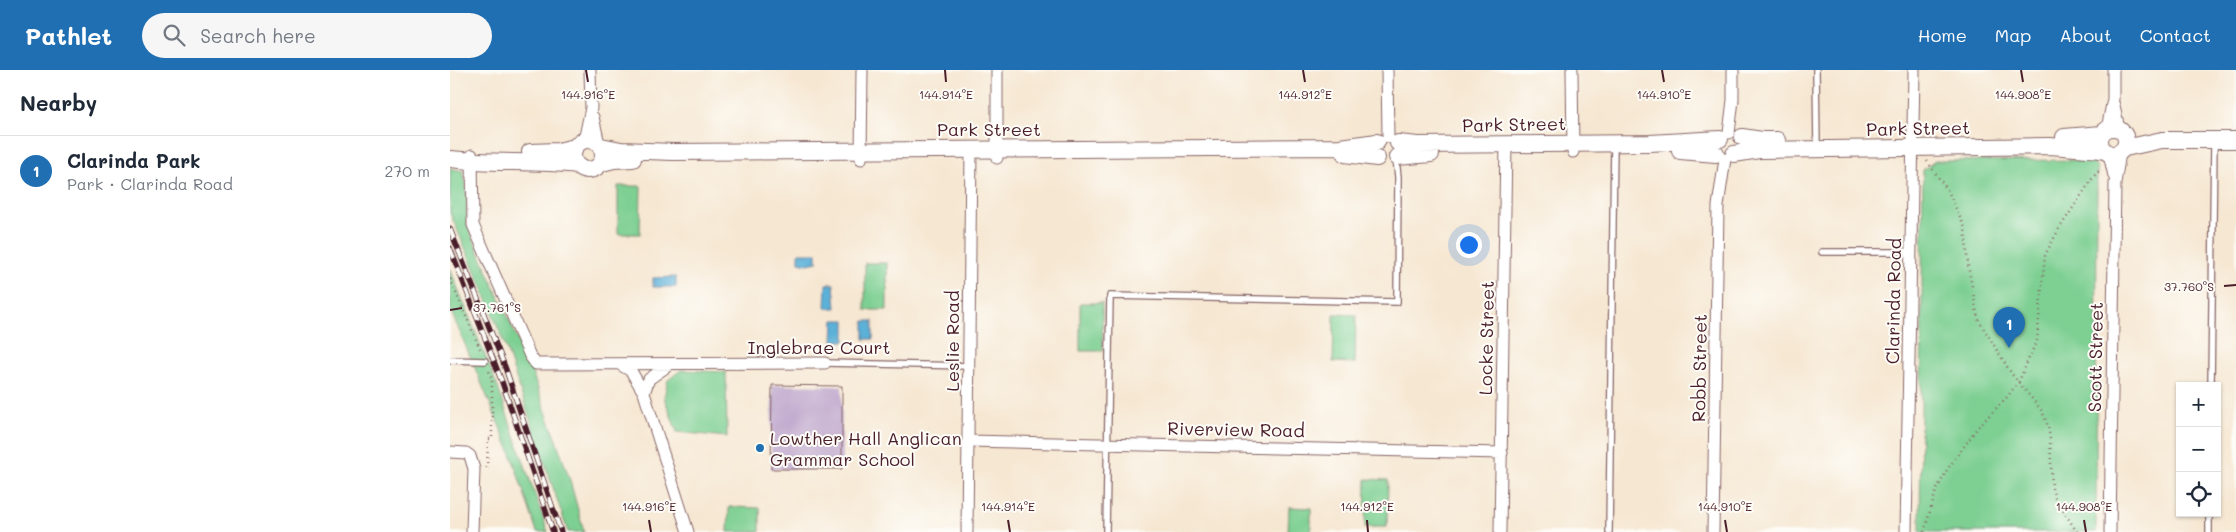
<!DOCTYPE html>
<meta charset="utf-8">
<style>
body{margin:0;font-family:Mali,sans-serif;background:#f6f6f7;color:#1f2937}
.controls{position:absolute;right:15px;bottom:15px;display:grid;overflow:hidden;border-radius:0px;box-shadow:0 1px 4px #0004}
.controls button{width:45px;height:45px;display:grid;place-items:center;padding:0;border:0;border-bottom:1px solid #e0e1e3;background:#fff;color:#1f2937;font:25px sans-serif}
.you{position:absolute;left:1018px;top:174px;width:18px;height:18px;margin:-12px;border:4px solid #fff;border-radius:50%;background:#1a73e8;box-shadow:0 0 0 8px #1a73e833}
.badge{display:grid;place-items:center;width:32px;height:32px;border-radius:50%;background:#1f6fb2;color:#fff;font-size:16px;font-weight:700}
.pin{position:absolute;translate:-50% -41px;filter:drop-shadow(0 1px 2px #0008)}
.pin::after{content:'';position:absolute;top:26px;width:18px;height:15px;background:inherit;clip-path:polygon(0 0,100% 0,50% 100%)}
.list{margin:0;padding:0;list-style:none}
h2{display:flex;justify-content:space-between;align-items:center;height:65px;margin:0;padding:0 20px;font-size:21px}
h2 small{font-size:16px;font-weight:400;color:#747a83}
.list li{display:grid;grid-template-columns:32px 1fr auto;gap:15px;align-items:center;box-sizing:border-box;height:70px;padding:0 20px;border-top:1px solid #e0e1e3}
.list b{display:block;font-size:19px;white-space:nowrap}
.list p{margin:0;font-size:16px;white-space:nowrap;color:#747a83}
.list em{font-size:16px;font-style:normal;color:#747a83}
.icon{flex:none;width:28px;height:28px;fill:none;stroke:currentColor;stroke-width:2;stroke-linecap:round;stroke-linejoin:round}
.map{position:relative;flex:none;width:1786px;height:462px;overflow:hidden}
header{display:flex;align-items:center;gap:30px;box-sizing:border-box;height:70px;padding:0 25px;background:#1f6fb2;color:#fff}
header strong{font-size:24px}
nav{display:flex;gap:28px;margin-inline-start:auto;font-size:18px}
.search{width:350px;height:45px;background:#f6f6f7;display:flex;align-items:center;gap:12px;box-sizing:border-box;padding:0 18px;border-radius:28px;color:#747a83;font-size:19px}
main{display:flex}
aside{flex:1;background:#fff}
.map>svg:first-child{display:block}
</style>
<header>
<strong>Pathlet</strong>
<div class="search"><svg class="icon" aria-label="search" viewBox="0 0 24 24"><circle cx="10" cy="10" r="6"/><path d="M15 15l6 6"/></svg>Search here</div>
<nav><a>Home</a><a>Map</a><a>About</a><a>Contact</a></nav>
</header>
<main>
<aside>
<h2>Nearby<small></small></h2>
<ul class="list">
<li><span class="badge">1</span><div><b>Clarinda Park</b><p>Park · Clarinda Road</p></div><em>270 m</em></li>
</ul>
</aside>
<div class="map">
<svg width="1786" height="462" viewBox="0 0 1786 462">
<rect width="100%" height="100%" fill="#fdfcf7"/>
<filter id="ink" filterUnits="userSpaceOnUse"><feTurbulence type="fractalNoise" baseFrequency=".02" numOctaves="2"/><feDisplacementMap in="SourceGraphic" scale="10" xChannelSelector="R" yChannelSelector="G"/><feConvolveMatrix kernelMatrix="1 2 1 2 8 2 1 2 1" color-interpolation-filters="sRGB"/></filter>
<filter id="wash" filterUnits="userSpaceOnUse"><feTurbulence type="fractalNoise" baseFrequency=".0096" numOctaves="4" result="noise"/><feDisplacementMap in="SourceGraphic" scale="20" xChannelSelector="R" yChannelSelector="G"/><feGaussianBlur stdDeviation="1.12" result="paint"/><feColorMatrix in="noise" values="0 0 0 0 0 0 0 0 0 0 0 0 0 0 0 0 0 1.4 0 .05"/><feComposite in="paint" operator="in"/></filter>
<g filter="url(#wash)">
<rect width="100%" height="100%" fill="#f6e7d2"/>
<path fill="#7dcf92" stroke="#64775e" d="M1640,90L1647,98L1646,462H1470L1473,100L1485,91Z
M0,98L13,101L16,113L17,155L82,302L119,407L134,462H118L56,278L32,217L0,143Z
M168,116H191L190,164H168Z
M415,193H437V240H415Z
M0,199L47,315L98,462H87L60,381L0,239Z
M630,233H652L653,281H630Z
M884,244L906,245L905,293L883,292Z
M231,300L276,302L277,367L227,362L214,327L218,310Z
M916,409L938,410L937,457H915Z
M279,437L310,438V462H278Z
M839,437L861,438V462H838Z"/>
<path fill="#5cb1d8" stroke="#536882" d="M349,183H367V192L358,194L349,192Z
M226,207V217H203V208Z
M376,214H384L386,238H375Z
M384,250H395V271H383Z
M414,251H423V269H414Z"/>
<g id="blocks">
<path fill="#baa0c9" d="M322,315L392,316V399H321Z"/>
</g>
</g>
<g filter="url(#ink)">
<use href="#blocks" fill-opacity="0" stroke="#866565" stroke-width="1"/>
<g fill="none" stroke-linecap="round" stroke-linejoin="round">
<g stroke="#866565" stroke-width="8">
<path id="lane" d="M1366,0L1367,78
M1372,182H1461
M0,290L35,291
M375,293L520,296
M1761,316L1764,72
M656,462L660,226L947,232L948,107L946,89
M1159,462L1164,74
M1759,462V443"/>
</g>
<g stroke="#866565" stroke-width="13">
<path id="street" d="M547,0V88
M937,0L938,67
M1122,0L1123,82
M1664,35L1669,59
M143,47L149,74
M1657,59L1663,29V0
M1279,63L1283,30V0
M134,71L141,38L140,0
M1659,84L1664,106
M22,85L23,155L80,286L86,294L375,293
M411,89L412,0
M169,294L181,301L194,323L238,462
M194,323L199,309L219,295
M519,371L1052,383
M0,382L16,383L20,386L24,399L22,462
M517,462L521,79
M1050,462L1056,74
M1263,462L1268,136L1275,89
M1456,462L1464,0
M1660,462L1665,113L1670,83"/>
</g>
<g stroke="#866565" stroke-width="18">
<path id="secondary" d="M1650 71a13 13 0 1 1 26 0a13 13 0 1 1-26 0Z
M1292,67L1312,70H1327
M1614,67L1652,64
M123 85a15 15 0 1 1 30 0a15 15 0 1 1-30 0Z
M948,73L968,75L1200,73L1270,69
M151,76L171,80L223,82L890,77L927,72
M1675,78L1712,70H1786
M1230,81L1266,84
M80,82L108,81L125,77
M895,84L927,88
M1284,84L1309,80L1600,76L1652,80
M947,87L981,84
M0,89C42,94 84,90 127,95
M152,93L164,90L183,89"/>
</g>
<path stroke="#866565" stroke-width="2.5" stroke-dasharray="1 4" stroke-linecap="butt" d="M1477,91L1498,121L1515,158L1518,195L1528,249L1561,303L1592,341L1598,356L1600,369L1602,418L1605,428L1627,462
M0,209L31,281
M37,398L38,369H42V310L38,298
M1474,462L1486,421L1497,400L1528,357L1557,327L1569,311L1587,270L1595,185L1609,159L1644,106L1648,102L1652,101"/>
<use href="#lane" stroke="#fff" stroke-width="5.5"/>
<use href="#street" stroke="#fff" stroke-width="11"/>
<use href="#secondary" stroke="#fff" stroke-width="16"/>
<g stroke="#4a1f2b" stroke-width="5.5">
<path id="rail" d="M0,159L55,297L111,462
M0,178L52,312L103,462"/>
</g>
<use href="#rail" stroke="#fdfcf7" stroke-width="4" stroke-dasharray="11" stroke-linecap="butt"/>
</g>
</g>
<path fill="none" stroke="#4a1f2b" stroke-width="2" d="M136,0L138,12M495,0L496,12M853,0L855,12M1212,0L1214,12M1571,0L1573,12M1774,216L1786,215M0,240L12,238M199,450L201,462M558,450L560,462M917,450L918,462M1275,450L1277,462M1634,450L1636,462"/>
<circle fill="#1f6fb2" stroke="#fdfcf7" stroke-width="2" cx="310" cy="378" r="5"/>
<g text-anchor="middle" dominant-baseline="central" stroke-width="4" stroke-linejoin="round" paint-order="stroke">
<g font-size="18" fill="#4a1f2b" stroke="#fdfcf7">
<text transform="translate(1064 54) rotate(-1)">Park Street</text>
<text transform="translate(1468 58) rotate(-1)">Park Street</text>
<text x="539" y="59">Park Street</text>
<text transform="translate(1443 231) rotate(-89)">Clarinda Road</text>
<text transform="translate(1036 268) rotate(-89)">Locke Street</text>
<text transform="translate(502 271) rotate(-90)">Leslie Road</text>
<text x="369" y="277">Inglebrae Court</text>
<text transform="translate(1645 287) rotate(-89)">Scott Street</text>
<text transform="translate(1249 298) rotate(-89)">Robb Street</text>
<text transform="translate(786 359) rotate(1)">Riverview Road</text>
</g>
<g font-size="18" fill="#4a1f2b" stroke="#fdfcf7" text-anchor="start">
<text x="320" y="368">Lowther Hall Anglican<tspan x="320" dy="21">Grammar School</tspan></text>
</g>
</g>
<g font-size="12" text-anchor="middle" fill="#4a1f2b" stroke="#fdfcf7" stroke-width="4" stroke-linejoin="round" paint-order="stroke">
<text x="138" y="29">144.916°E</text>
<text x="496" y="29">144.914°E</text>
<text x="855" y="29">144.912°E</text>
<text x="1214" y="29">144.910°E</text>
<text x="1573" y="29">144.908°E</text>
<text x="1739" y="221">37.760°S</text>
<text x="47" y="242">37.761°S</text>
<text x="199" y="441">144.916°E</text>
<text x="558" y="441">144.914°E</text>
<text x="917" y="441">144.912°E</text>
<text x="1275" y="441">144.910°E</text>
<text x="1634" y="441">144.908°E</text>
</g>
</svg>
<div class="controls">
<button>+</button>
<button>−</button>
<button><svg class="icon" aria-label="locate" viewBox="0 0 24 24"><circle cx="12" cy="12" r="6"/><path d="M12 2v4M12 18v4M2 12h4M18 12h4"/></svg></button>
</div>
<div class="you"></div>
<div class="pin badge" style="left:1559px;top:278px">1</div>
</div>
</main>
